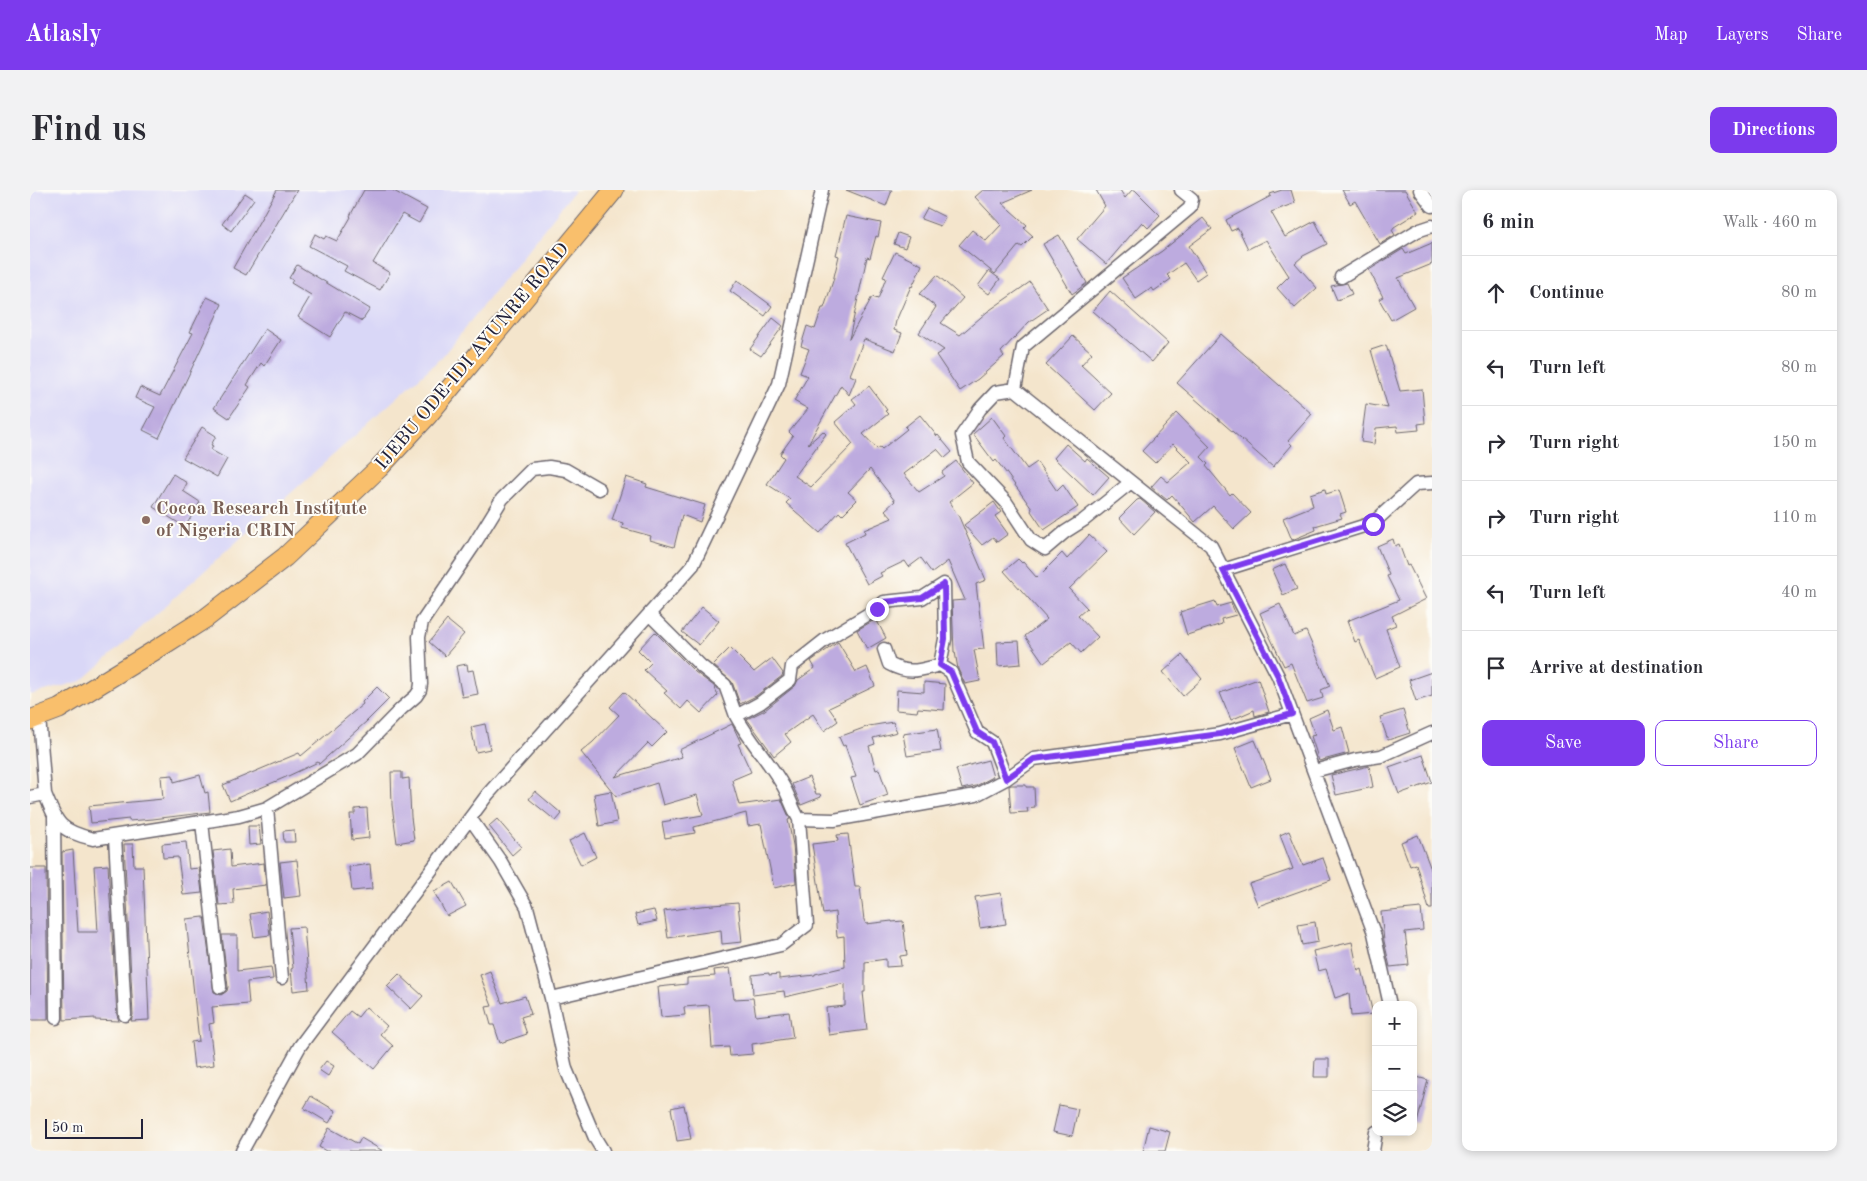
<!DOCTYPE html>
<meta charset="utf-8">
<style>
body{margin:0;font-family:"Old Standard TT",serif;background:#f2f2f3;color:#2b2b33}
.controls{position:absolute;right:15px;bottom:15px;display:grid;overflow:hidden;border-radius:10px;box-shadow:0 2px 8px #0003}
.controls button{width:45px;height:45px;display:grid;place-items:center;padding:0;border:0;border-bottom:1px solid #e1e1e2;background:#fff;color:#2b2b33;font:25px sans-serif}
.scale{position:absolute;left:15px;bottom:12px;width:98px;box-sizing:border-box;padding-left:5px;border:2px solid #22223b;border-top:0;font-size:14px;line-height:18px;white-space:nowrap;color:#22223b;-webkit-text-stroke:4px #fdfcf7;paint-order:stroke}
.stop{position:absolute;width:15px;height:15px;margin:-11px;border:4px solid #7c3aed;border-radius:50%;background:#fff}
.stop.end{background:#7c3aed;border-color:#fff;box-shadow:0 1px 5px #0008}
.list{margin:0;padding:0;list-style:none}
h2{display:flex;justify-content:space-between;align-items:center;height:65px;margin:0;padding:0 20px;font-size:21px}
h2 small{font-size:16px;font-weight:400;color:#7c7c81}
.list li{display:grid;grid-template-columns:32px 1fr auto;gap:15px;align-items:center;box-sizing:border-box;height:75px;padding:0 20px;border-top:1px solid #e1e1e2}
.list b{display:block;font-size:19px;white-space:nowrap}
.list em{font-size:16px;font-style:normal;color:#7c7c81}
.actions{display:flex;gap:10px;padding:15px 20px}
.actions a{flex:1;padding:11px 0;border:1px solid #7c3aed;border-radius:10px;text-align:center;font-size:18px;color:#7c3aed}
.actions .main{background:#7c3aed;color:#fff}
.icon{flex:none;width:28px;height:28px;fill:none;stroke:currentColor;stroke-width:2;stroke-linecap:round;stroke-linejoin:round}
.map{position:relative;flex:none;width:1402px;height:961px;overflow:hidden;border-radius:10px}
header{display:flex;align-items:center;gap:30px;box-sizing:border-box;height:70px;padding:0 25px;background:#7c3aed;color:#fff}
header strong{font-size:24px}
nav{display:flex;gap:28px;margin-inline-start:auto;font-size:18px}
.intro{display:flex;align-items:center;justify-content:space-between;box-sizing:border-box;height:120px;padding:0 30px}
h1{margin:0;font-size:35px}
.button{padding:12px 22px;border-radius:10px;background:#7c3aed;color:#fff;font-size:18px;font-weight:700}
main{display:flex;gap:30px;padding:0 30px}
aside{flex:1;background:#fff;border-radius:10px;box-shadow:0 2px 8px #0003}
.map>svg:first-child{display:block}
</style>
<header>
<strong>Atlasly</strong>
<nav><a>Map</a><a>Layers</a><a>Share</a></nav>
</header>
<div class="intro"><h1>Find us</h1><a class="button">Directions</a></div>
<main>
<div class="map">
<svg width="1402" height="961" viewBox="0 0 1402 961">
<rect width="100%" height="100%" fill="#fdfcf7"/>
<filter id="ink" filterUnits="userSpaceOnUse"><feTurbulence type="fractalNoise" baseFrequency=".02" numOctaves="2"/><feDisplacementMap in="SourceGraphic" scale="10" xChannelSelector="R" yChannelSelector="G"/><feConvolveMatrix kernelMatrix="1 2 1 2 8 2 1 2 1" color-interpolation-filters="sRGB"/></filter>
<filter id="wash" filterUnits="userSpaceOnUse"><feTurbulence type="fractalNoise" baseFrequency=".0096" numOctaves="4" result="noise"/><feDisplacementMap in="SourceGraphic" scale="20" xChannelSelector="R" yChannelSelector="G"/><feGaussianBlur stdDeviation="1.12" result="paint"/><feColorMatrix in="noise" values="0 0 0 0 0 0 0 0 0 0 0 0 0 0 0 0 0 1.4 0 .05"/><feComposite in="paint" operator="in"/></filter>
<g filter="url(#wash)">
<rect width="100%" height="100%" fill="#f4e5cc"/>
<path fill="#d9d7f7" d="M0,0H545L411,168L52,491L0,505Z"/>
<g id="blocks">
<path fill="#bdabdf" d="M247,0H267L216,85L203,78Z
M334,0H362L397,19L389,33L372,24L343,73L360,83L350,100L314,81L317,76L279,56L285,44L294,49L296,46L307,51L321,27L320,26Z
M816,0H862L856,16Z
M953,0H1002L972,13L997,35L994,38L1003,46L992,57L989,55L965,84L929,55L942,40L956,51L971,35L945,7Z
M1066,0H1090L1095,8L1102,0H1105L1130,25L1118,38L1112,32L1076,74L1047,49L1075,16Z
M1252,0H1261L1265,13L1241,22L1255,47L1285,31L1297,54L1273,66L1265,73L1287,98L1265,118L1247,98L1259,86L1236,50L1218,59L1208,38L1201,41L1196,30L1241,6L1240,4Z
M1312,0H1375L1388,22L1364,37L1362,40L1365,45L1350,54L1325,11L1320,14Z
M215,3L224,9L201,41L192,34Z
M897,18L915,27L910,36L891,29Z
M816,26L851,33L848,47L846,46L840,68L837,67L819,149L842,107L848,109L856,88L853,87L865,62L892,75L882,97L881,96L866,131L864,140L872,143L865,161L834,149L820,185L826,188L819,205L811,195L778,254L793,241L796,244L765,286L781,297L823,254L805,232L826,214L822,209L839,196L857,220L855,221L858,224L833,244L847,259L850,257L852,259L877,239L875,237L890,225L907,246L908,245L922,262L915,268L907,259L874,284L889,302L914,286L912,282L926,271L943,293L919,312L929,327L956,390L946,394L954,459L944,460L950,491L935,494L928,479L925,462H924L922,411L935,410L918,371L902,383L891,368L879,377L875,371L850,383L852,386L837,394L815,353L835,343L834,340L862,328L855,320L865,311L840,279L818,302L827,310L812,325L809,322L790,343L756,313L760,309L737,294L754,268L750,264L763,246L759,242L778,219L764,211L778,186L770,183L779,159L771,156L777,136L785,139L792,118H794L803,91L809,66L806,65Z
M1173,28L1182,39L1159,56L1176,83L1166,90L1154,73L1137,85L1141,89L1124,101L1122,98L1106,109L1092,88L1132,61Z
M868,43L879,47L875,58L864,54Z
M1029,45L1057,93L1042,104L1013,54Z
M1402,53V74L1368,88L1384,117L1361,130L1349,109L1353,107L1339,80L1373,59L1376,64Z
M267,75L340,119L332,131L315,122L300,147L268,127L281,105L261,93L263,90L259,88Z
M959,81L970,89L959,104L948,96Z
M907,85L933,108L911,133L930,145L957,122L1000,92L1018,119L999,132L971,162L974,166L948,189L930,201L906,165L914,160L889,143L906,117L890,104Z
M707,90L742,116L735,126L700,101Z
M1317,93L1322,104L1307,110L1301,96Z
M1080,101L1138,153L1122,172L1063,121Z
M177,107L192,114L129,248L113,240L125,217L105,208L110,197L130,206L163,143L160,142Z
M743,128L753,136L731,166L720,159Z
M235,139L251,150L234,176L231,173L217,195L220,197L199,228L184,218Z
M1191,144L1282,224L1258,251L1262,255L1243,277L1147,193Z
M1043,146L1062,163L1051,175L1081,203L1065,220L1016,175Z
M1356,155L1370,201L1392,199L1395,233L1388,234L1389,240L1368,242L1367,236L1346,238L1344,254L1331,252L1336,214L1358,218L1341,160Z
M1147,223L1180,257L1171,267L1178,274L1176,276L1200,305L1202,303L1221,323L1204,339L1183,316L1165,332L1142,305L1137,310L1121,297L1131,286L1138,292L1161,272L1143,254L1125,273L1112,261Z
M962,227L976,246L974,248L997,279L1007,272L1027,301L1033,295L1048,317L1014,340L1001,321L1002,319L977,284L966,270L964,272L943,244Z
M172,237L186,246L181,255L183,256L181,260L197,269L187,287L153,268Z
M1036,254L1055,271L1057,268L1079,287L1063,305L1024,268Z
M143,284L157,293L153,301L170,312L155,337L123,317Z
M596,287L617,294L616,297L675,315L670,332L652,325L644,357L620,350L621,346L592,338L593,333L582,330Z
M1295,299L1296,304L1309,300L1316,322L1310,324L1312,328L1285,336L1286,340L1262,350L1253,328L1283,316L1280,304Z
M1110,309L1125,322L1104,344L1089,328L1107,310Z
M964,312L971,322L965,326L978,344L967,352L963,347L952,355L934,335Z
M1059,345L1077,362L1039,399L1057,418L1048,426L1068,447L1051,463L1041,452L1014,473L995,446L1017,429L974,381L988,369L992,373L993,372L1007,388L1032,363L1037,369Z
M1363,349L1365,356L1369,354L1377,376L1379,375L1396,409L1362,426L1366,435L1356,439L1370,477L1345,488L1329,450L1325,452L1317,431L1369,410L1357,386L1359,385L1347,356Z
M1255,374L1267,399L1253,405L1242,380Z
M1185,411L1187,417L1201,413L1206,425L1191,429L1192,434L1157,445L1150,422Z
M1250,414L1264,446L1276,441L1300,496L1291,500L1293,508L1277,513L1261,473L1254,476L1240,447L1230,423Z
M672,417L689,431L669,455L652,442Z
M846,429L856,448L837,459L827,440Z
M417,430L434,444L415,466L399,452Z
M625,442L665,482L684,496L688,505L671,523L658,511L651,519L634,503L637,501L614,480L621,473L608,460Z
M989,451L991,474L968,476L967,452Z
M808,452L826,482L837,477L845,496L799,518L808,531L794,541L783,524L755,544L761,552L744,566L717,529L735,520L765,496L768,490L785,478L781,471Z
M700,458L724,482L742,468L753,483L752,486L726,506L710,514L702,492L683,475Z
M1152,465L1172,489L1153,506L1133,482Z
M437,474L438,481L443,480L448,504L432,507L426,476Z
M1402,482V506L1386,511L1379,490Z
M1228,489L1239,522L1225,526L1224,520L1201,530L1190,503Z
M894,492L915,494L914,520L888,518L887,522L866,520L867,500L894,502Z
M347,497L359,509L337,531L289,574L288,572L256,587L200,611L193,595L269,563L271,566L333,514L332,512Z
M594,502L637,542L622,557L618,553L585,587L652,567L649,560L702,534L711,553L708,554L721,582L702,590L709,615L751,609L760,629L758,630L763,655L766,693L744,698L731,634L718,636L716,623L664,637L665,643L635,648L632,632L673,625L667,605L633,615L627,593L586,606L551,562L563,552L589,525L580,517Z
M1297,520L1304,540L1312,537L1319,563L1289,571L1281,546L1285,545L1279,528Z
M1373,520L1380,543L1358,550L1350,527Z
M863,532L867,542L843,548L845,554L839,556L846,580L849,579L858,605L830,615L821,588L826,587L815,555L813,556L809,547L839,536Z
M455,534L460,559L446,562L441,537Z
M907,539L911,561L877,566L873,544Z
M1225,550L1241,589L1221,597L1205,558Z
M1393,565L1402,592L1369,604L1359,577Z
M958,570L963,587L946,596L932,599L926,579Z
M1339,576L1343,597L1306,605L1301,585Z
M361,582H372V589L379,588L381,627L384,650L367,653L362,615Z
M143,585L144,592L170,585L175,603L178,602L180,622L123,629L99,631V629L61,633L59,616L133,609L131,586Z
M779,587L786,604H790L791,607L771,615L762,594Z
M981,595H996V597H1004L1005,617L997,618L998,622L981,623L979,596Z
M505,601L532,624L526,631L499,609Z
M581,601L587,632L569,636L564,604Z
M337,618L339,648L322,650L320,624H325V619Z
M467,629L491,657L482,665L459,636Z
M218,636H229L231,654L219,655Z
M264,640L265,652H254L253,641Z
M1259,641L1273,675L1293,668L1301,690L1228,716L1219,694L1263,679L1250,645Z
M555,643L566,667L551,675L539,651Z
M818,644L825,697H830L834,730L836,734L862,731V732L873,731L877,765L870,766L871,776L856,777V769L835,772V802H833L837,840L799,845L796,818L815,816V793L755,807L754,801L723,805L722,785L739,783V785L749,784V789L785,785V784L815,777L814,746L807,747L805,722L793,724L782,654L808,651L807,645Z
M1388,645L1402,682V719H1399L1386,674L1380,676L1371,652Z
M156,652L159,679L169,678L172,703L153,705L148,667L133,668L132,654Z
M94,654H103L104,676H113L119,830L101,831L103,825Z
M200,659L201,677L234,673L236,695L203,699L204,714L189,715L183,661Z
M43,660L48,742H68L64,676L78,675L87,825L89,831L65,830V828L34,830L32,662Z
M267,670L271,706L254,708L250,672Z
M340,674L342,699L322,701L319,677Z
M0,678H16L18,830H0Z
M422,692L436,716L417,726L404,702Z
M971,703L976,734L950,738L945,707Z
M708,713L712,752L692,754L691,740L638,748L634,721L671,716Z
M1391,718L1393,740L1375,742L1379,775L1360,777L1354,751L1351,722Z
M624,720L627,731L608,735L605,724Z
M237,721L240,745L224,747L220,724Z
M174,727L184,802L191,805L197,801L198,797L192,745H207V781L241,777L243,789L217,792L219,814L182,817L184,833L179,834L184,875L164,878L161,852L169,851L156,729Z
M1285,732L1288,752L1272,755L1268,735Z
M274,737L279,799L263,801L261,779L263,778L259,738Z
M1322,752L1328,781L1332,779L1343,824L1321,826L1319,803L1305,808L1296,779L1288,781L1283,761Z
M700,778L704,809L723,808L726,826L759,822L763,848L722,854L723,864L700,866L699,857L682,858L679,815L654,817L655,825L631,827L628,797L657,794V788L685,786L684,780Z
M460,781L472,813L495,806L501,824L491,827L497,844L470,853L464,835H461L456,817L462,816L450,785Z
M369,784L393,806L381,819L357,796Z
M336,817L357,836L350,844L363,856L344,879L302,842L320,821L328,827Z
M1285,869H1299V887H1284Z
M296,871L304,876L298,886L289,880Z
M1383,886L1398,890L1387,933L1383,932Z
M281,906L306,921L299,933L274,918Z
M654,915L661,949L647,951L641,918Z
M1029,915L1048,919L1042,946L1023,942Z
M1119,936L1140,942L1135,961H1113Z
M299,938L328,954L331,948L353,961H296L289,957Z"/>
</g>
</g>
<g filter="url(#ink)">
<use href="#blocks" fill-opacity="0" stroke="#6c666e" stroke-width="1"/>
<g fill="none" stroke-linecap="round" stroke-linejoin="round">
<g stroke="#6c666e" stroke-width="15">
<path id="minor" d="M1151,0L1162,9L1160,18L993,157L985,199L1181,356L1248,486L1344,743L1360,815
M1390,0L1402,16
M1311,87L1387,41L1402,36
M985,199L966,202L950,219L932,245L938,272L976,312L1001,350L1015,359L1035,342L1054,330L1101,292
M1193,380L1343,333L1386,294L1402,293
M619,424L671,476L695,495L706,526L730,513L760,490L762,476L795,450L847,419L854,412L892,408L914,394L915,449L910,475
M854,459L859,474C879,485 890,480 910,475L921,482L947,542L962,552L976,589
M706,526C719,550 738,570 752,594C759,605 762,618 769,629
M1284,581L1325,570L1351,566L1402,543
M15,604C27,635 31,641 63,649L209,626L237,618L327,564L371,519L386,506L390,500L391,494L389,447L392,432L442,358L472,309L502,279L519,277L536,280L569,299
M0,607L15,604L9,526
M237,618L252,788
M24,627L26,828
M440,628L471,672L497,717L521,808L536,879L565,948L573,961
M172,632L190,797
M85,647L95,825
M521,808L751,755L777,735L769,629L804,630L946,605L976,589L1004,569L1190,544L1262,524
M212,961L270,856L458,604L663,375L749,194L792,0
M1343,961L1346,942"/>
</g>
<g stroke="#6c666e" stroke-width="21">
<path id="primary" d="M0,530L29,519L127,459L176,428L255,367L349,278L398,225L584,0"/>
</g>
<use href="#minor" stroke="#fff" stroke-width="12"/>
<use href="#primary" stroke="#f9bf6c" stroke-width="19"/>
</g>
</g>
<g fill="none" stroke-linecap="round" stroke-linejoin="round" filter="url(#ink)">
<path stroke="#7c3aed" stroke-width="6" d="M847,419L854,412L892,408L914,394L915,449L910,475L921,482L947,542L962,552L976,589L1004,569L1190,544L1262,524L1248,486L1193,380L1343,334"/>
</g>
<circle fill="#8d6e63" stroke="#fdfcf7" stroke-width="2" cx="116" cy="330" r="5"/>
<g text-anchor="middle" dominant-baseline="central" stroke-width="4" stroke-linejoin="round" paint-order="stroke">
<g font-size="19" fill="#22223b" stroke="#fdfcf7">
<text transform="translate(443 167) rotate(-50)">IJEBU ODE-IDI AYUNRE ROAD</text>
</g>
<g font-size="19" font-weight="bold" fill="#785e54" stroke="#fdfcf7" text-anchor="start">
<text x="126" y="319">Cocoa Research Institute<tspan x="126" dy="22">of Nigeria CRIN</tspan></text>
</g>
</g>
</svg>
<div class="controls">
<button>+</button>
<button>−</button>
<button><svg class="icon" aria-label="layers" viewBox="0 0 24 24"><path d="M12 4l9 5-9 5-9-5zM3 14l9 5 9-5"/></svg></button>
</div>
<div class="scale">50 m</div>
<div class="stop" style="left:1343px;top:334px"></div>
<div class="stop end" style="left:847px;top:419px"></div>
</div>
<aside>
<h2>6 min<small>Walk · 460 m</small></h2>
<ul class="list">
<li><svg class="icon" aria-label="ahead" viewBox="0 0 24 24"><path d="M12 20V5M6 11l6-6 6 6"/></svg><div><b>Continue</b></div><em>80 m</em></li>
<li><svg class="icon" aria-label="left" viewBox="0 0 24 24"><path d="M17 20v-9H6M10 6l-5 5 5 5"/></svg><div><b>Turn left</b></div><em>80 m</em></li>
<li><svg class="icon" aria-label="right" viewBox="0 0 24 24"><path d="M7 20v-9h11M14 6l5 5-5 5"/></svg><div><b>Turn right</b></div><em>150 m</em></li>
<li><svg class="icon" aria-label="right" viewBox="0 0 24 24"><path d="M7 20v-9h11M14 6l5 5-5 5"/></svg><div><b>Turn right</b></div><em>110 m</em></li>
<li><svg class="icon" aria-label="left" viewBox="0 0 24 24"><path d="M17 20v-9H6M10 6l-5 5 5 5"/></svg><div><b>Turn left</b></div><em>40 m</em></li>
<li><svg class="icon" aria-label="arrive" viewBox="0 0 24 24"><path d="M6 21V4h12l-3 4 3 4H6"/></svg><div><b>Arrive at destination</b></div></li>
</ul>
<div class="actions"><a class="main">Save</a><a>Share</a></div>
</aside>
</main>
